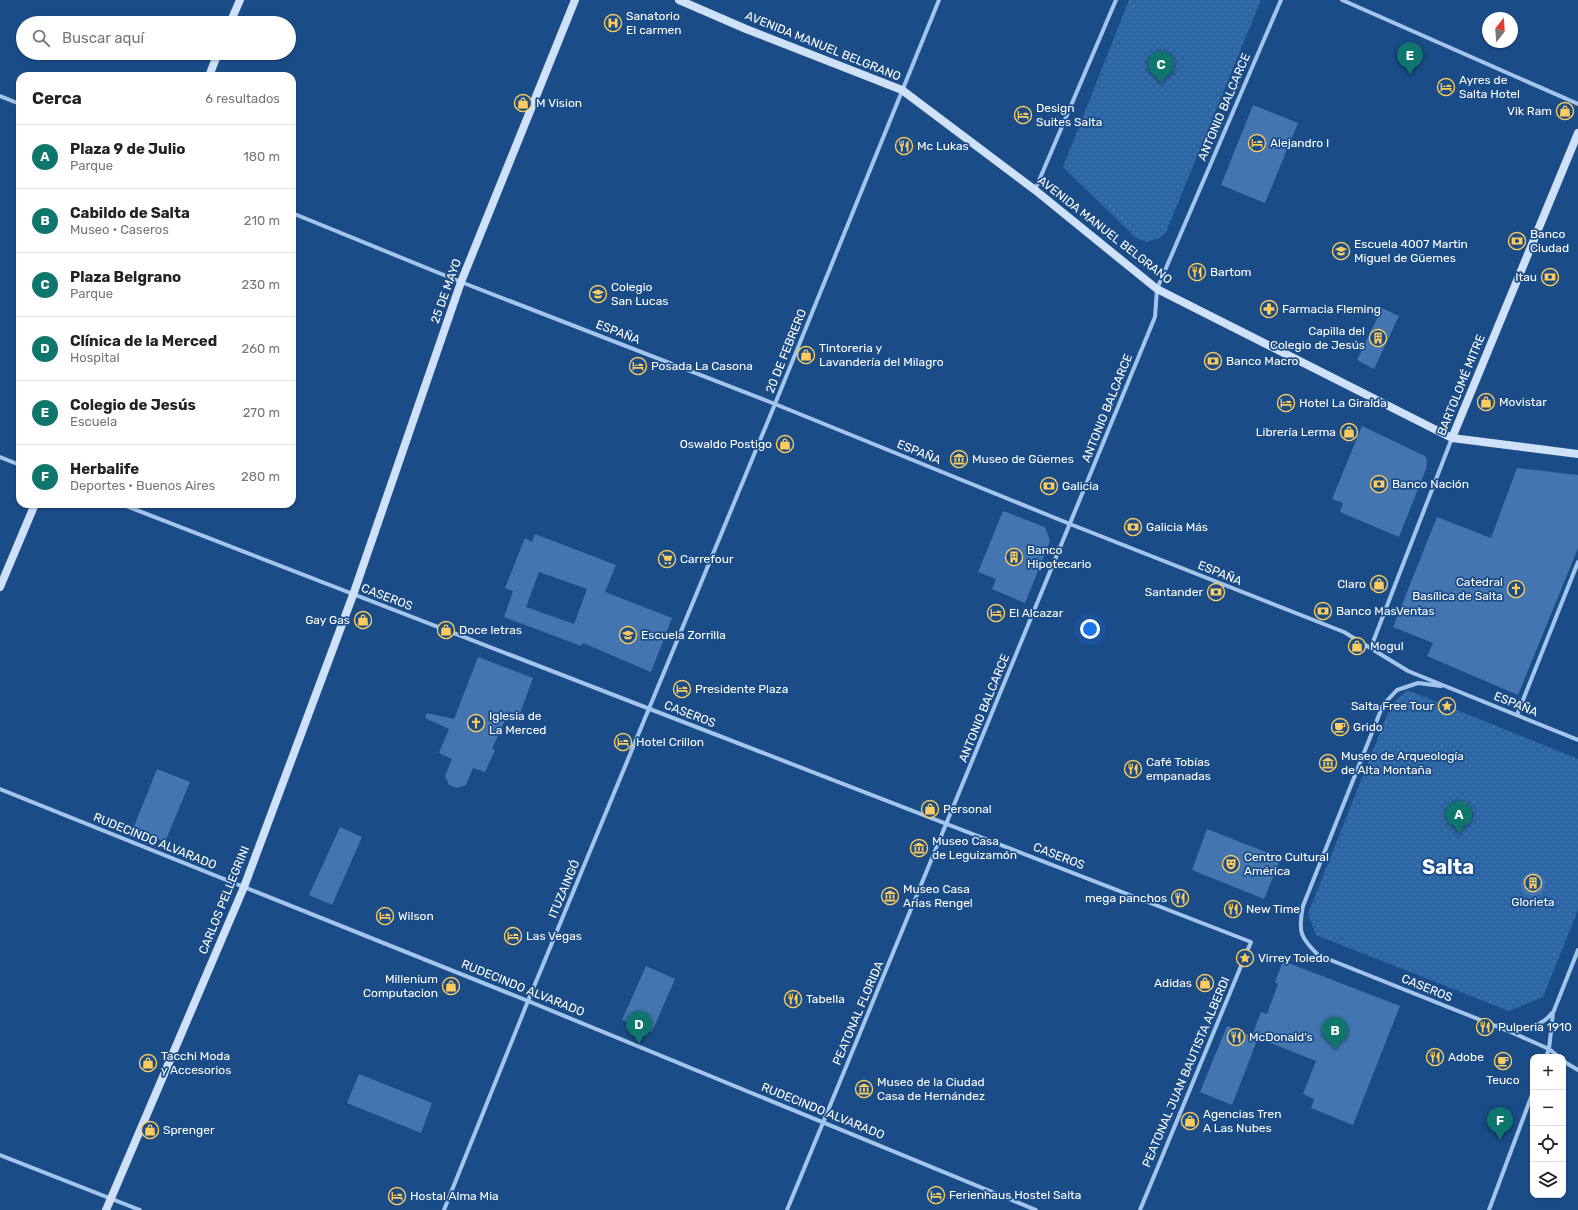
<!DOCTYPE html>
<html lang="es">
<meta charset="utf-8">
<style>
body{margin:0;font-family:Rubik,sans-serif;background:#f6f6f6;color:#222}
.controls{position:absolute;right:12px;bottom:12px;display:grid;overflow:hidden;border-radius:8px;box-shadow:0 1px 3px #0004}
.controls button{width:36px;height:36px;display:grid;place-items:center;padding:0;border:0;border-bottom:1px solid #e0e0e0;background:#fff;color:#222;font:20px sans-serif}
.compass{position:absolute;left:1482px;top:12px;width:36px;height:36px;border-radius:50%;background:#fff;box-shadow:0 1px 3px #0004;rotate:17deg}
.you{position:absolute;left:1090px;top:629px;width:14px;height:14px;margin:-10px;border:3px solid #fff;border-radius:50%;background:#1a73e8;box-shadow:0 0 0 6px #1a73e833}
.badge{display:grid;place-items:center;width:26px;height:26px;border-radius:50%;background:#0f766e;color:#fff;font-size:13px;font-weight:700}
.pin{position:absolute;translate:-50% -33px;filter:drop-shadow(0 1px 2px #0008)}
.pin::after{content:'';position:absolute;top:21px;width:14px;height:12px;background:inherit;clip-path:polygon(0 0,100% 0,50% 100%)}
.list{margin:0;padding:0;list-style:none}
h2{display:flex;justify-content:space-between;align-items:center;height:52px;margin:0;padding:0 16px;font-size:17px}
h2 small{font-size:13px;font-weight:400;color:#767676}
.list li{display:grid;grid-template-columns:26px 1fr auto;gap:12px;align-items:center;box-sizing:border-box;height:64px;padding:0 16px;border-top:1px solid #e0e0e0}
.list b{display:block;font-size:15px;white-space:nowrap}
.list p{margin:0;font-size:13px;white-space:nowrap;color:#767676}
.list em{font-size:13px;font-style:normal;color:#767676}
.icon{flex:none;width:22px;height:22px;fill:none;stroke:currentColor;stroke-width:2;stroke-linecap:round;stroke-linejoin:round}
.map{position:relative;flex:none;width:1578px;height:1210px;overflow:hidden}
.search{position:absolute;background:#fff;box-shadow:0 1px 3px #0004;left:16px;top:16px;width:280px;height:44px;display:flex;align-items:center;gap:10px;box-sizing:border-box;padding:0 14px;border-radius:22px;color:#767676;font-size:15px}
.panel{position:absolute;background:#fff;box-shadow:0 1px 3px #0004;left:16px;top:72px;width:280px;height:436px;border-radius:12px}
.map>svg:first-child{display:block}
</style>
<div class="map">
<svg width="1578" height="1210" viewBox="0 0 1578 1210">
<defs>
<pattern id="park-dots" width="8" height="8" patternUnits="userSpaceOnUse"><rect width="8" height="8" fill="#2d66a5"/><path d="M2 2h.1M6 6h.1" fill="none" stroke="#4c7db2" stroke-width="1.8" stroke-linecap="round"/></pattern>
</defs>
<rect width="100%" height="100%" fill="#1a4c87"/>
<path fill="url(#park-dots)" d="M1129,0H1261L1166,232L1160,238L1146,242L1136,238L1063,167Z
M1407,690L1578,759V910L1543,997L1509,1011L1316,935L1308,914L1391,705Z"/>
<path fill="#4376b0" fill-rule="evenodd" d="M1253,105L1298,123L1265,203L1221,185Z
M1382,308L1399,316L1374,369L1357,360Z
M1362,426L1425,456L1427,460L1426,469L1399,537L1340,512L1343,503L1332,499Z
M1517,468L1578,475V548L1518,695L1427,656L1433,643L1393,627L1437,517L1491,538Z
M1003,511L1045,527L1050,541L1025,603L992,589L996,579L978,572Z
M535,534L616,565L605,592L672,618L651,672L583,643L581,646L504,617L513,591L505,588L525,538L532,542ZM539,572L587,589L574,624L526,607Z
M478,657L533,678L519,716L509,711L492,749L495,750L485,772L473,768L466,785L457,788L449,785L445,776L452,759L439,753L449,729L425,718L427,713L454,719Z
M157,769L190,782L165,842L133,829Z
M340,827L362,837L332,905L309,895Z
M1207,829L1281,858L1264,899L1192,870Z
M1521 884a12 12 0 1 1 24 0a12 12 0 1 1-24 0Z
M1283,961L1400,1006L1353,1125L1311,1108L1314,1099L1303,1094L1316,1061L1258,1038L1232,1105L1200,1092L1227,1026L1252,1036L1261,1012L1267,1014L1278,984L1275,982Z
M646,966L675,979L652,1032L622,1020Z
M359,1074L432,1103L421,1133L347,1103Z"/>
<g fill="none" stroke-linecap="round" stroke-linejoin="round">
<path stroke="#a2c5ec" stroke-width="4" d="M1342,0L1578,104
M0,96L20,104
M1035,190L1116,0
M292,213L461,282L775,404L1070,524L1344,632L1408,671L1578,740
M0,457L20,465
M121,504L1251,942L1140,1210
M1371,647L1452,438
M1441,686L1418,683L1397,690L1383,705L1303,906C1298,932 1300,937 1318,955L1513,1033L1549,1049L1559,1057
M1517,715L1578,562
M0,789L528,1001L1036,1210
M1498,1025C1519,1028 1537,1032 1552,1013
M1546,1057L1549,1049L1553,1013L1578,950
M1563,1061L1578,1070
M0,1155L140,1210
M444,1210L528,1001L775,404L939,0
M787,1210L1155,317L1157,289L1281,0
M1489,1210L1533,1092"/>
<path stroke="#cee1f9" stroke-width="8" d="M679,0L746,29L902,90L1035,190L1157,289L1452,438L1578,454
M230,23L240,0
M209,76L218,53
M1452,438L1578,133
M0,587L35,504
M106,1210L244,887L353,595L461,282L575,0"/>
</g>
<defs>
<g id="hospital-ring" transform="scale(0.9)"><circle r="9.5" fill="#1a4c87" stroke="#ffcc5d" stroke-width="1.5"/><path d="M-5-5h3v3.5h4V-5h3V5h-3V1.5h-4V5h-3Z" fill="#ffcc5d"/></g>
<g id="hotel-ring" transform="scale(0.9)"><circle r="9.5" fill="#1a4c87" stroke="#ffcc5d" stroke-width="1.5"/><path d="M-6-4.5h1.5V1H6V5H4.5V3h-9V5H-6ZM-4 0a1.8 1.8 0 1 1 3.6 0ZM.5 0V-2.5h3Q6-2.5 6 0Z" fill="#ffcc5d"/></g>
<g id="shop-ring" transform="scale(0.9)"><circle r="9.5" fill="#1a4c87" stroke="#ffcc5d" stroke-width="1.5"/><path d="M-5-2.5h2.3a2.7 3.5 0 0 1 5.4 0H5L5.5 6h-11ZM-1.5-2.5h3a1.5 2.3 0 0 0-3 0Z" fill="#ffcc5d"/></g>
<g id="restaurant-ring" transform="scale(0.9)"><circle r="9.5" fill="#1a4c87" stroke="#ffcc5d" stroke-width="1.5"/><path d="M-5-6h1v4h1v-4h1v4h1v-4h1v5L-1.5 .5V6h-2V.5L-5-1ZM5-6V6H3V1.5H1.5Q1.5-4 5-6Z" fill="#ffcc5d"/></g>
<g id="bank-ring" transform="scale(0.9)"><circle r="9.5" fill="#1a4c87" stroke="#ffcc5d" stroke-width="1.5"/><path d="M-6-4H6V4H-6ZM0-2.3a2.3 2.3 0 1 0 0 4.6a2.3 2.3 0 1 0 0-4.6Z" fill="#ffcc5d"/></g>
<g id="school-ring" transform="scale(0.9)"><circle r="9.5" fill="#1a4c87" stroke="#ffcc5d" stroke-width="1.5"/><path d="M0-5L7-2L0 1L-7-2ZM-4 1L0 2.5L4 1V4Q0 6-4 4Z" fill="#ffcc5d"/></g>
<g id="pharmacy-ring" transform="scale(0.9)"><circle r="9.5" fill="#1a4c87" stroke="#ffcc5d" stroke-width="1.5"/><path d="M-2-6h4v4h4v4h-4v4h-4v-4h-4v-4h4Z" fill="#ffcc5d"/></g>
<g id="building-ring" transform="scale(0.9)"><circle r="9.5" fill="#1a4c87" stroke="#ffcc5d" stroke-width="1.5"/><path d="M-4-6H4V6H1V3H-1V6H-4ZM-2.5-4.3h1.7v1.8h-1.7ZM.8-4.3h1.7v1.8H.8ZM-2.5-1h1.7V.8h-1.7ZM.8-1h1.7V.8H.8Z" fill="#ffcc5d"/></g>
<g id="museum-ring" transform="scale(0.9)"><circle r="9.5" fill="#1a4c87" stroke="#ffcc5d" stroke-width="1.5"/><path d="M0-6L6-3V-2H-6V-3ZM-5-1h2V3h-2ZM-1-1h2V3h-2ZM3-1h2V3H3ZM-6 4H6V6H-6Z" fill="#ffcc5d"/></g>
<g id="supermarket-ring" transform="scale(0.9)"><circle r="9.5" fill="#1a4c87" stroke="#ffcc5d" stroke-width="1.5"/><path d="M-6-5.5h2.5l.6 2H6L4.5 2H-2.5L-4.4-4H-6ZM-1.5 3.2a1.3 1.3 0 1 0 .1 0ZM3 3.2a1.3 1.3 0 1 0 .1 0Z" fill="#ffcc5d"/></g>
<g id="church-ring" transform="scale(0.9)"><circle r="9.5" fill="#1a4c87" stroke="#ffcc5d" stroke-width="1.5"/><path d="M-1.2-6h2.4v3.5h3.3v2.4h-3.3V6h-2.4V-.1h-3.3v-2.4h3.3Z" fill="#ffcc5d"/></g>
<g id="sight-ring" transform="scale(0.9)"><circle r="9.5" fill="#1a4c87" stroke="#ffcc5d" stroke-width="1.5"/><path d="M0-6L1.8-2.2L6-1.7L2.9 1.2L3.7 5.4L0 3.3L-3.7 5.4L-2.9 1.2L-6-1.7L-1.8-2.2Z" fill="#ffcc5d"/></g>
<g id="cafe-ring" transform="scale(0.9)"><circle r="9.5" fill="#1a4c87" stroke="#ffcc5d" stroke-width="1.5"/><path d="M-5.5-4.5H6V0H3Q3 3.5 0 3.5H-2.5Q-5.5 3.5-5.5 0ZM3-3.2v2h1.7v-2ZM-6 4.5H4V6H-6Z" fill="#ffcc5d"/></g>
<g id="theatre-ring" transform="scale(0.9)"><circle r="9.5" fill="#1a4c87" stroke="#ffcc5d" stroke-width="1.5"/><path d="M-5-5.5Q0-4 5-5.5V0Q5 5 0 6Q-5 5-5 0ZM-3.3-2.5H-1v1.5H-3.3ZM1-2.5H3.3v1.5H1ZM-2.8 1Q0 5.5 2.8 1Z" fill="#ffcc5d"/></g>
</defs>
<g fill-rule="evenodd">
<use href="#hospital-ring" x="613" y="23"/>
<use href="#hotel-ring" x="1446" y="87"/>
<use href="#shop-ring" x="523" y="103"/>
<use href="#shop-ring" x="1565" y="111"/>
<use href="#hotel-ring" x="1023" y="115"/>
<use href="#hotel-ring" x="1257" y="143"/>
<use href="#restaurant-ring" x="904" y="146"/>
<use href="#bank-ring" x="1517" y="241"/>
<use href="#school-ring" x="1341" y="251"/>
<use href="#restaurant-ring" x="1197" y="272"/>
<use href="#bank-ring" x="1550" y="277"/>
<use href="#school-ring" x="598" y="294"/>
<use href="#pharmacy-ring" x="1269" y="309"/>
<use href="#building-ring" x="1378" y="338"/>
<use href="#shop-ring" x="806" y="355"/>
<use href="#bank-ring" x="1213" y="361"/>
<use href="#hotel-ring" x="638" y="366"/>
<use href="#shop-ring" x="1486" y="402"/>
<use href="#hotel-ring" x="1286" y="403"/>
<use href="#shop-ring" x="1349" y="432"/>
<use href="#shop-ring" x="785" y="444"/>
<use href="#museum-ring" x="959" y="459"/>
<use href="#bank-ring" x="1379" y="484"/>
<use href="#bank-ring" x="1049" y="486"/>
<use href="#bank-ring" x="1133" y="527"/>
<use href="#building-ring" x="1014" y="557"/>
<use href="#supermarket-ring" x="667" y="559"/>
<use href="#shop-ring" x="1379" y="584"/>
<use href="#church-ring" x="1516" y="589"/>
<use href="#bank-ring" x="1216" y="592"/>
<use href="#bank-ring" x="1323" y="611"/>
<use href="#hotel-ring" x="996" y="613"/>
<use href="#shop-ring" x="363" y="620"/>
<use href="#shop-ring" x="446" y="630"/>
<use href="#school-ring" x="628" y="635"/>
<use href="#shop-ring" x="1357" y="646"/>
<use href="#hotel-ring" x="682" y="689"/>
<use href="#sight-ring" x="1447" y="706"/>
<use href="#church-ring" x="476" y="723"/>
<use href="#cafe-ring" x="1340" y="727"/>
<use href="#hotel-ring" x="623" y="742"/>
<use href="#museum-ring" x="1328" y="763"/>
<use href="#restaurant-ring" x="1133" y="769"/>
<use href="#shop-ring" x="930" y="809"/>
<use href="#museum-ring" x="919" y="848"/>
<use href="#theatre-ring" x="1231" y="864"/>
<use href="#building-ring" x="1533" y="883"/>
<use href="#museum-ring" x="890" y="896"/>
<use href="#restaurant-ring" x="1180" y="898"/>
<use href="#restaurant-ring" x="1233" y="909"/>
<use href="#hotel-ring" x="385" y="916"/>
<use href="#hotel-ring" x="513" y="936"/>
<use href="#sight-ring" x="1245" y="958"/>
<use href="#shop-ring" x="1205" y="983"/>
<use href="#shop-ring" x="451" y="986"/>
<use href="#restaurant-ring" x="793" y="999"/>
<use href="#restaurant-ring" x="1485" y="1027"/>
<use href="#restaurant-ring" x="1236" y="1037"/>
<use href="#restaurant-ring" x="1435" y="1057"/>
<use href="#cafe-ring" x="1503" y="1061"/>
<use href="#shop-ring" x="148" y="1063"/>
<use href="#museum-ring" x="864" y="1089"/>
<use href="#shop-ring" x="1190" y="1121"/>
<use href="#shop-ring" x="150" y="1130"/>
<use href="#hotel-ring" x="936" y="1195"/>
<use href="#hotel-ring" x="397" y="1196"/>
</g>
<g text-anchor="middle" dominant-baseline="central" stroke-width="3.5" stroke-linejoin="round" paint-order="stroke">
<g font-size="12" fill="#fff" stroke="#1a4c87" text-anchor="start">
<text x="626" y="16">Sanatorio<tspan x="626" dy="14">El carmen</tspan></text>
<text x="1459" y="80">Ayres de<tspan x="1459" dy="14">Salta Hotel</tspan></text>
<text x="536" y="103">M Vision</text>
<text x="1036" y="108">Design<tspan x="1036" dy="14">Suites Salta</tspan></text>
<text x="1552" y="111" text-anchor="end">Vik Ram</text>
<text x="1270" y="143">Alejandro I</text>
<text x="917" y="146">Mc Lukas</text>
<text x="1530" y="234">Banco<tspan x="1530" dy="14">Ciudad</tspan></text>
<text x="1354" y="244">Escuela 4007 Martin<tspan x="1354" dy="14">Miguel de Güemes</tspan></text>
<text x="1210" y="272">Bartom</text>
<text x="1537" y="277" text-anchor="end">Itau</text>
<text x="611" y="287">Colegio<tspan x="611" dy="14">San Lucas</tspan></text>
<text x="1282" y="309">Farmacia Fleming</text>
<text x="1365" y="331" text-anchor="end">Capilla del<tspan x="1365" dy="14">Colegio de Jesús</tspan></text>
<text x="819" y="348">Tintoreria y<tspan x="819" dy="14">Lavandería del Milagro</tspan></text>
<text x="1226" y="361">Banco Macro</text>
<text x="651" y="366">Posada La Casona</text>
<text x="1499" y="402">Movistar</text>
<text x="1299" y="403">Hotel La Giralda</text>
<text x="1336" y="432" text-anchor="end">Librería Lerma</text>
<text x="772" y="444" text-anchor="end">Oswaldo Postigo</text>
<text x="972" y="459">Museo de Güemes</text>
<text x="1392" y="484">Banco Nación</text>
<text x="1062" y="486">Galicia</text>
<text x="1146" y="527">Galicia Más</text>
<text x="1027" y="550">Banco<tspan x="1027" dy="14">Hipotecario</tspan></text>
<text x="680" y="559">Carrefour</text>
<text x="1503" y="582" text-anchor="end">Catedral<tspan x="1503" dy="14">Basílica de Salta</tspan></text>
<text x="1366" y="584" text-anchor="end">Claro</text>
<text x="1203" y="592" text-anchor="end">Santander</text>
<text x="1336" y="611">Banco MasVentas</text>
<text x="1009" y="613">El Alcazar</text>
<text x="350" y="620" text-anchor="end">Gay Gas</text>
<text x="459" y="630">Doce letras</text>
<text x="641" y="635">Escuela Zorrilla</text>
<text x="1370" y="646">Mogul</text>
<text x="695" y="689">Presidente Plaza</text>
<text x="1434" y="706" text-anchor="end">Salta Free Tour</text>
<text x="489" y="716">Iglesia de<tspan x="489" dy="14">La Merced</tspan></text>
<text x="1353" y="727">Grido</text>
<text x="636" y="742">Hotel Crillon</text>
<text x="1341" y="756">Museo de Arqueología<tspan x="1341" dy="14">de Alta Montaña</tspan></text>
<text x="1146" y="762">Café Tobías<tspan x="1146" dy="14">empanadas</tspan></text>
<text x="943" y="809">Personal</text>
<text x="932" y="841">Museo Casa<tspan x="932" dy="14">de Leguizamón</tspan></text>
<text x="1244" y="857">Centro Cultural<tspan x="1244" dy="14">América</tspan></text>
<text x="903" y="889">Museo Casa<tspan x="903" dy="14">Arias Rengel</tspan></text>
<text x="1167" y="898" text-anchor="end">mega panchos</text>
<text x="1533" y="902" text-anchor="middle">Glorieta</text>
<text x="1246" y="909">New Time</text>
<text x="398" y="916">Wilson</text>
<text x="526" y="936">Las Vegas</text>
<text x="1258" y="958">Virrey Toledo</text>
<text x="438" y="979" text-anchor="end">Millenium<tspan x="438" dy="14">Computacion</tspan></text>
<text x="1192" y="983" text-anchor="end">Adidas</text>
<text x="806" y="999">Tabella</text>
<text x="1498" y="1027">Pulperia 1910</text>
<text x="1249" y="1037">McDonald's</text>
<text x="161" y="1056">Tacchi Moda<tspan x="161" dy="14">y Accesorios</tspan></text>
<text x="1448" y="1057">Adobe</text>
<text x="1503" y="1080" text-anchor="middle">Teuco</text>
<text x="877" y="1082">Museo de la Ciudad<tspan x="877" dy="14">Casa de Hernández</tspan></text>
<text x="1203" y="1114">Agencias Tren<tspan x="1203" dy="14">A Las Nubes</tspan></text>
<text x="163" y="1130">Sprenger</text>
<text x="949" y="1195">Ferienhaus Hostel Salta</text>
<text x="410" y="1196">Hostal Alma Mia</text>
</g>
<g font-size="12" fill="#fff" stroke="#1a4c87">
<text transform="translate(823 46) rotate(22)">AVENIDA MANUEL BELGRANO</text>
<text transform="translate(1224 107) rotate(-67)">ANTONIO BALCARCE</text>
<text transform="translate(1105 230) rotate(38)">AVENIDA MANUEL BELGRANO</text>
<text transform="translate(446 291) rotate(-70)">25 DE MAYO</text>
<text transform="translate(618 332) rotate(21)">ESPAÑA</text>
<text transform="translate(786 351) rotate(-68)">20 DE FEBRERO</text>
<text transform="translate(1461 385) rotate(-68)">BARTOLOMÉ MITRE</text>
<text transform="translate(1107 408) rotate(-68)">ANTONIO BALCARCE</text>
<text transform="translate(919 452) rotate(22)">ESPAÑA</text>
<text transform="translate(1220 573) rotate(22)">ESPAÑA</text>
<text transform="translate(387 597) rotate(21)">CASEROS</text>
<text transform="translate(1516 704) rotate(22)">ESPAÑA</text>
<text transform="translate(984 708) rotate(-68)">ANTONIO BALCARCE</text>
<text transform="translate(690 714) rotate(21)">CASEROS</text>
<text transform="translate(155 841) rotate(22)">RUDECINDO ALVARADO</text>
<text transform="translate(1059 856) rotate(21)">CASEROS</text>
<text transform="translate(564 889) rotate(-67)">ITUZAINGÓ</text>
<text transform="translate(224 900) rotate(-68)">CARLOS PELLEGRINI</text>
<text transform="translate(523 988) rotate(22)">RUDECINDO ALVARADO</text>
<text transform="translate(1427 988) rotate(22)">CASEROS</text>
<text transform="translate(858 1013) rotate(-67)">PEATONAL FLORIDA</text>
<text transform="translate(1186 1072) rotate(-67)">PEATONAL JUAN BAUTISTA ALBERDI</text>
<text transform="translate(823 1111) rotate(22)">RUDECINDO ALVARADO</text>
</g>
<g font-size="20" font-weight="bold" fill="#fff" stroke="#1a4c87">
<text x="1448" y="867">Salta</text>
</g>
</g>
</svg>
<div class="controls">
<button>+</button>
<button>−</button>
<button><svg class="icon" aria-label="locate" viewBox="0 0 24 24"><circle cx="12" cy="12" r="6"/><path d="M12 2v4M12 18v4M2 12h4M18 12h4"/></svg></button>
<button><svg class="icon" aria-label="layers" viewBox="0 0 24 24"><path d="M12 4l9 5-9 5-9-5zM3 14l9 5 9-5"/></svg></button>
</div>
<svg class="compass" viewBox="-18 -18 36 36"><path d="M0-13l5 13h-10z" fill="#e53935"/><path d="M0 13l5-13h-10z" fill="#767676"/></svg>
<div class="you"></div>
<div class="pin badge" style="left:1459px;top:834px">A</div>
<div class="pin badge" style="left:1335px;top:1050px">B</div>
<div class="pin badge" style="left:1161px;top:84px">C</div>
<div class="pin badge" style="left:639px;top:1044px">D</div>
<div class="pin badge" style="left:1410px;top:75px">E</div>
<div class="pin badge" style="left:1500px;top:1140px">F</div>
<div class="search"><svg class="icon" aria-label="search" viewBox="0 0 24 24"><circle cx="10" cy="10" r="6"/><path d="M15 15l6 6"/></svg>Buscar aquí</div>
<section class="panel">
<h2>Cerca<small>6 resultados</small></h2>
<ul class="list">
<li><span class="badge">A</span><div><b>Plaza 9 de Julio</b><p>Parque</p></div><em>180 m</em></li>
<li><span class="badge">B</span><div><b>Cabildo de Salta</b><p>Museo · Caseros</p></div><em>210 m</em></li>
<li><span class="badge">C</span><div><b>Plaza Belgrano</b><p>Parque</p></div><em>230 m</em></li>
<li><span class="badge">D</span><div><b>Clínica de la Merced</b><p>Hospital</p></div><em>260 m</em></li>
<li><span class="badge">E</span><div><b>Colegio de Jesús</b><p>Escuela</p></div><em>270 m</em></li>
<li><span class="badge">F</span><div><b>Herbalife</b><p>Deportes · Buenos Aires</p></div><em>280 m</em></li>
</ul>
</section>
</div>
